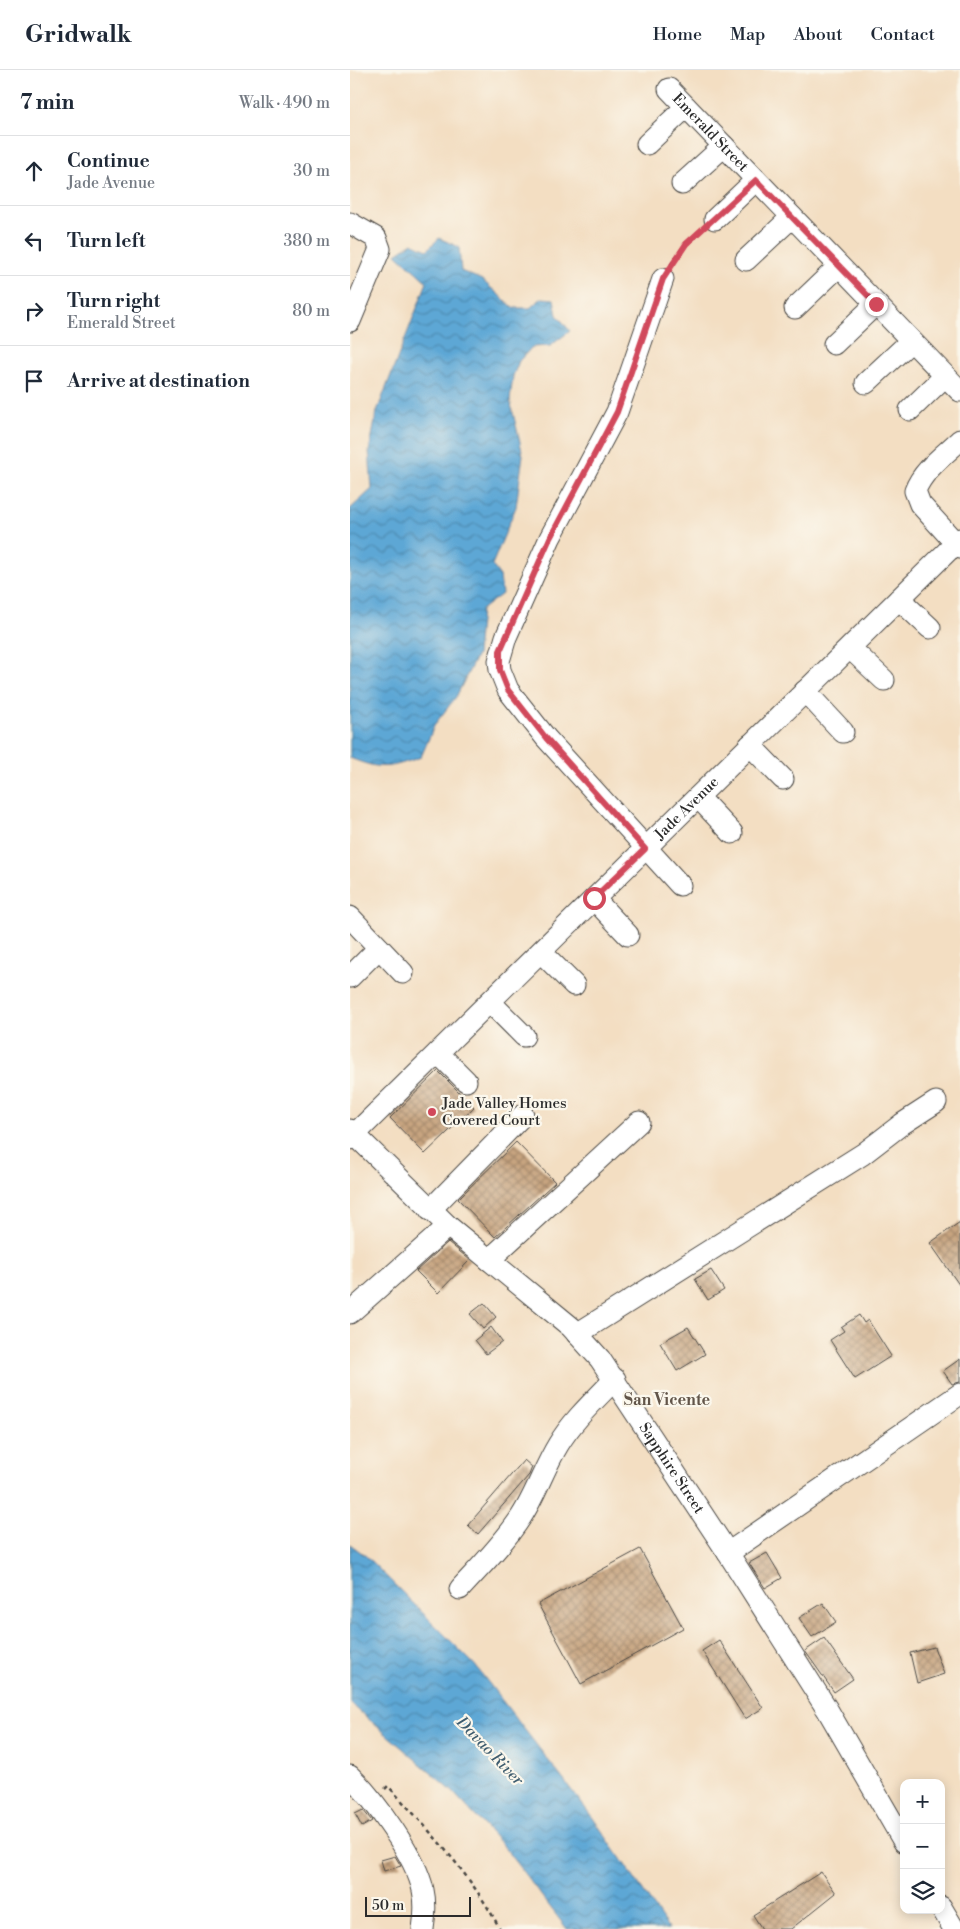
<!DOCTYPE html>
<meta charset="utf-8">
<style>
body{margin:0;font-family:"Libre Bodoni",serif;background:#f2f2f3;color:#1f2937}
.controls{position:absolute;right:15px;bottom:15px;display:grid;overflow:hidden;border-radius:10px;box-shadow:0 2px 12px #0003}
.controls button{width:45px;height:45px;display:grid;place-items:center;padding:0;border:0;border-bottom:1px solid #e0e1e3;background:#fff;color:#1f2937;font:25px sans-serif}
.scale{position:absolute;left:15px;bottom:12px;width:106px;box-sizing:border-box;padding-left:5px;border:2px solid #2b2b2b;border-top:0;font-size:14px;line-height:18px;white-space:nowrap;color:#2b2b2b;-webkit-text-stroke:4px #fbf7ec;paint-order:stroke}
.stop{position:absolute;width:15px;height:15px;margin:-11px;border:4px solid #d1495b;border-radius:50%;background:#fff}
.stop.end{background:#d1495b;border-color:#fff;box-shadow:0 1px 5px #0008}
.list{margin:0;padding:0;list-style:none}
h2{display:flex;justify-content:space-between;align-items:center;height:65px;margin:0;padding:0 20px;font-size:21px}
h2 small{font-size:16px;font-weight:400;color:#747a83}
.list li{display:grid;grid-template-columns:32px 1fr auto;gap:15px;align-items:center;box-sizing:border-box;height:70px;padding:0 20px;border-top:1px solid #e0e1e3}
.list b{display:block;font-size:19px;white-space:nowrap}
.list p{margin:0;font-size:16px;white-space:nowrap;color:#747a83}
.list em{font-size:16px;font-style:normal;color:#747a83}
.icon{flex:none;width:28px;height:28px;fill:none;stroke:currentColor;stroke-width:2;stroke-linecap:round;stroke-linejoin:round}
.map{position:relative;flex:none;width:610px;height:1859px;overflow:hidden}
header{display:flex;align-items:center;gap:30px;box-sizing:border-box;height:70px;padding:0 25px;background:#fff;border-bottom:1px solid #e0e1e3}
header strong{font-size:24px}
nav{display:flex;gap:28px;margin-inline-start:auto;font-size:18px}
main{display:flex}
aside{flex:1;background:#fff}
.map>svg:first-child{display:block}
</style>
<header>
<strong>Gridwalk</strong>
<nav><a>Home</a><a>Map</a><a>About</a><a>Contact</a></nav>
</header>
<main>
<aside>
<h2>7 min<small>Walk · 490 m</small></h2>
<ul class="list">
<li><svg class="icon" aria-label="ahead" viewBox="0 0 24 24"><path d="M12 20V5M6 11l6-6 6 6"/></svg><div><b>Continue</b><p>Jade Avenue</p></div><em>30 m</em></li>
<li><svg class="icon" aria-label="left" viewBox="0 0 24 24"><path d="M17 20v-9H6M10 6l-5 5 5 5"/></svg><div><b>Turn left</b></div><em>380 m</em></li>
<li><svg class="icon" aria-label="right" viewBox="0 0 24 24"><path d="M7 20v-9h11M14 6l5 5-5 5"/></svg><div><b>Turn right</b><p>Emerald Street</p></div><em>80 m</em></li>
<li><svg class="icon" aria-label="arrive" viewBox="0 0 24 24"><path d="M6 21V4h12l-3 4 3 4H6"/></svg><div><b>Arrive at destination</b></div></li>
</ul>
</aside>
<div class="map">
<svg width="610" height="1859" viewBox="0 0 610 1859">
<defs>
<pattern id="water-waves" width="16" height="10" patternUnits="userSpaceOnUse" patternTransform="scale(1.25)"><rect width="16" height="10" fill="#5da7d5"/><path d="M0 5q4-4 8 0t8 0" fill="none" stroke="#4d88ad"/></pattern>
<pattern id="building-cross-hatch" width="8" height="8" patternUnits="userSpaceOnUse" patternTransform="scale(1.25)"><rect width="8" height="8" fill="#c7a480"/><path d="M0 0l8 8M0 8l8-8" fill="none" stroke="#a28669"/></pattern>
</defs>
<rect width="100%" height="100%" fill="#fbf7ec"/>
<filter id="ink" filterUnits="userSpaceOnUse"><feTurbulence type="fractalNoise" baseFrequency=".02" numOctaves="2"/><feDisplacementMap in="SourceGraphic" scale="10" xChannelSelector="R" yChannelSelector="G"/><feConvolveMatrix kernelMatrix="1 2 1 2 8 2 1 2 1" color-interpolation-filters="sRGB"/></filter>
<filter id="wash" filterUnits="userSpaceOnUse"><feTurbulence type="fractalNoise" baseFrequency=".0096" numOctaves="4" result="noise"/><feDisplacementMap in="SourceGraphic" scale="20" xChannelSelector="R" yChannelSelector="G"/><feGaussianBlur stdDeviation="1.12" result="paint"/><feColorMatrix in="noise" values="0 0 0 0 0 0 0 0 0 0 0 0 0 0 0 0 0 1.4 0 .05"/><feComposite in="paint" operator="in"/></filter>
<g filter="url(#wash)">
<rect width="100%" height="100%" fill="#f3dec2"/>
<path fill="url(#water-waves)" stroke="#446980" d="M89,168L109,177L111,201L132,210L164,238H180L192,228L204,229L207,245L220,261L200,276L182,277L169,291L163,306L160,330L173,385L166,437L142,495L150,506L152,524L131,540L127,585L106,627L85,654L71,687C40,698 32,701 0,688V439L22,419L19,381L27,341L77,212L46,184L62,173L77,180Z
M0,1474L16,1486L124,1594L243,1748L319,1859H217L153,1776L102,1721L0,1633Z"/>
<g id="blocks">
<path fill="url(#building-cross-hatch)" d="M88,1001L124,1037L75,1084L40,1048Z
M166,1072L205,1112L145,1167L108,1129Z
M610,1152V1216L580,1173Z
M98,1172L120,1190L88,1223L66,1201Z
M361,1200L374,1220L358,1230L345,1209Z
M134,1233L146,1247L133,1259L120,1244Z
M509,1245L514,1253L518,1250L541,1286L505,1309L480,1270L494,1261L491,1257Z
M141,1257L152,1272L136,1284L125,1270Z
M338,1257L355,1284L327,1301L310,1273Z
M610,1289V1312L602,1314L593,1301Z
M174,1390L182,1397L179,1405L128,1464L118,1455Z
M290,1479L333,1558L231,1614L188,1534Z
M417,1483L432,1508L415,1518L399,1493Z
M473,1533L486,1552L462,1567L449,1548Z
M474,1568L503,1609L484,1622L455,1581Z
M369,1570L413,1638L395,1649L352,1581Z
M584,1577L594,1604L567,1613L560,1583Z
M13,1740L22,1751L12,1757L5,1744Z
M45,1786L51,1796L34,1801L31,1790Z
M471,1802L486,1823L441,1859H412L403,1845Z"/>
</g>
</g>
<g filter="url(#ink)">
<use href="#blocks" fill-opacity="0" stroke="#494642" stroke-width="1"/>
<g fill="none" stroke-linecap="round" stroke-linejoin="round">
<g stroke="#494642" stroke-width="23">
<g id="minor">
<path id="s1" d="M319,19L610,321"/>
<path d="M297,74L336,37"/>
<path d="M332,114L374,76"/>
<path d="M365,149L406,110"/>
<path d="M0,153L26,168L30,179L0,251"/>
<path d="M396,190L442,147"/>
<path d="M313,209L267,342L200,468L156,567L149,591L150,600L158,620L196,668L330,815"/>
<path d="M445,238L489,196"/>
<path d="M484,274L526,234"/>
<path d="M516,313L561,271"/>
<path d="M560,340L595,306"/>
<path d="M610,370C594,385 572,401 565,421L570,434L610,478"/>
<path d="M549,529L580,558"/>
<path d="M500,578L534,610"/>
<path d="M455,621L493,662"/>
<path d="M400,675L433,709"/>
<path d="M348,727L382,763"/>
<path d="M244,829L278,865"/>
<path d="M0,847L53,903"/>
<path d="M191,882L224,915"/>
<path d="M0,907L29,878"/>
<path d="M140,932L174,966"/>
<path d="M88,983L116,1011"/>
<path id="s2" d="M0,1060L98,1156L221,1257L250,1289L378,1483L477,1639L554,1772"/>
<path id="s3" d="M0,1069L610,469"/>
<path d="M80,1140L173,1045"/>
<path d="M139,1190L289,1052"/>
<path d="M0,1243L98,1156"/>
<path d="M227,1264L513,1084L552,1054L586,1032"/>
<path d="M378,1483L610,1324"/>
<path d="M110,1519C131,1496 154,1473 171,1447C186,1424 194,1398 208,1375C223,1350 245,1330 265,1309"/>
<path d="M0,1706C25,1730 66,1787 73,1820C76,1833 75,1846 73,1859"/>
<path d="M591,1837L604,1859"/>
</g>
</g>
<path stroke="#494642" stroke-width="2.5" stroke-dasharray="4 4" stroke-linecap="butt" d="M321,195L336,174L352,159
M35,1719L38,1716C79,1760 122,1806 150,1859"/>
<use href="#minor" stroke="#fff" stroke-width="21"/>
</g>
</g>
<g fill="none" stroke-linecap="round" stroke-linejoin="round" filter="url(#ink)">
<path stroke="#d1495b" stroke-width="6" d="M244,828L295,779L196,668L158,620L150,600V581L200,468L267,342L313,209L336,174L406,110L526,234"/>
</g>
<circle fill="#d1495b" stroke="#fbf7ec" stroke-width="2" cx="82" cy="1042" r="5"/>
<g text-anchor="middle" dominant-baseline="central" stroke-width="4.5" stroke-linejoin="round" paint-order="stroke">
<g font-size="15" fill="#2b2b2b" stroke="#fbf7ec">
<text stroke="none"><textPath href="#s1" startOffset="60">Emerald Street</textPath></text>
<text stroke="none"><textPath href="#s3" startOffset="472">Jade Avenue</textPath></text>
<text stroke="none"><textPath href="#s2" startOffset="470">Sapphire Street</textPath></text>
</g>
<g font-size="15" fill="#2b2b2b" stroke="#fbf7ec" text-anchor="start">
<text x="92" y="1033">Jade Valley Homes<tspan x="92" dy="17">Covered Court</tspan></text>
</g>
<g font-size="16" font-weight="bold" fill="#625549" stroke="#fbf7ec">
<text x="317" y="1330">San Vicente</text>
</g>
<g font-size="16" font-style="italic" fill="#3f5d6f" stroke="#fbf7ec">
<text transform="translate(140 1681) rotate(46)">Davao River</text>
</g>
</g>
</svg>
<div class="controls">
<button>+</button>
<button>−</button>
<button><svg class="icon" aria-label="layers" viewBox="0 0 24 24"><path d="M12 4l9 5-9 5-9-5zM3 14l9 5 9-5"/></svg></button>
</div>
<div class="scale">50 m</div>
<div class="stop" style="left:244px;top:828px"></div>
<div class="stop end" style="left:526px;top:234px"></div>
</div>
</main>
